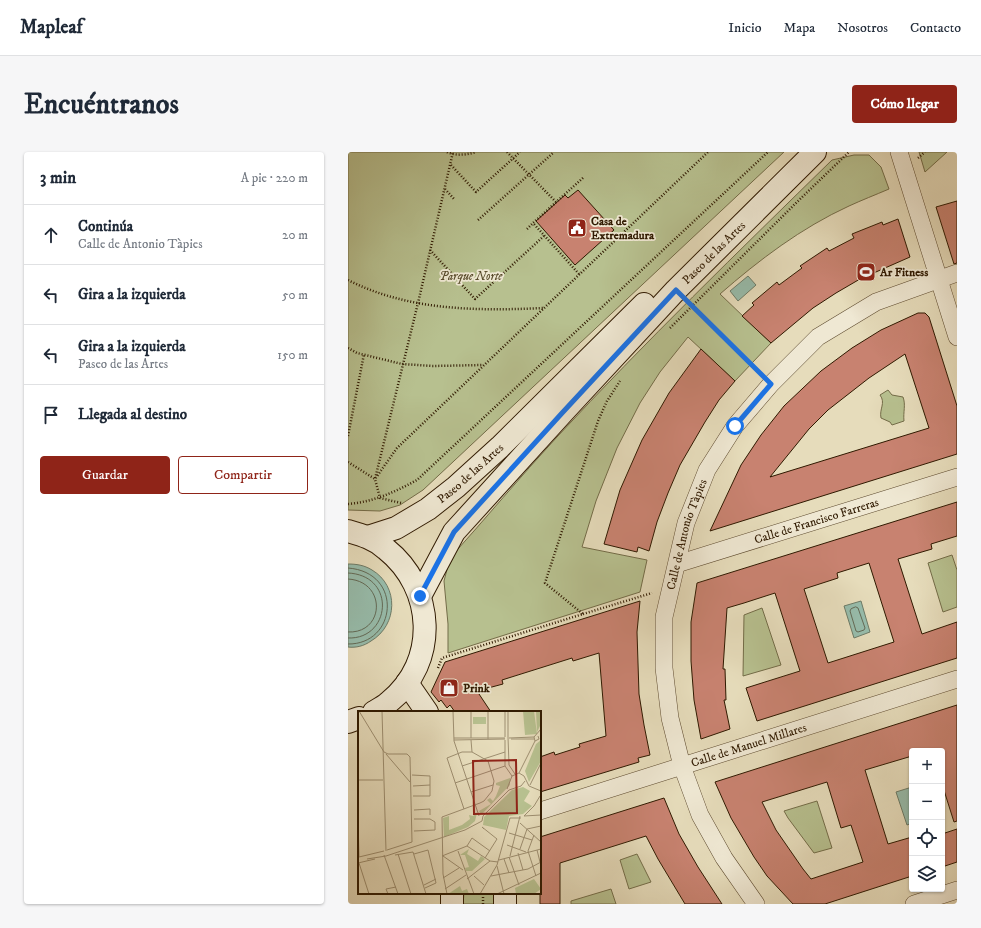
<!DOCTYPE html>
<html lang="es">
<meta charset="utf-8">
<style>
body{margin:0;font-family:"IM FELL DW Pica",serif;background:#f6f6f7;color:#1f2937}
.controls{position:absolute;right:12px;bottom:12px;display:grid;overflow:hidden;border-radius:4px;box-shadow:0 1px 3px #0004}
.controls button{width:36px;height:36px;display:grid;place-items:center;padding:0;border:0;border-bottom:1px solid #e0e1e3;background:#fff;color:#1f2937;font:20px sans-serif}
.stop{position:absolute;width:12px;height:12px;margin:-9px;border:3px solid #1a73e8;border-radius:50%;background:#fff}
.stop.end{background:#1a73e8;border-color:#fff;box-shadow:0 1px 4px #0008}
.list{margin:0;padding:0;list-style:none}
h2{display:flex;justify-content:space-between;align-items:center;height:52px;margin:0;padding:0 16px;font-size:17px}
h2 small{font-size:13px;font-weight:400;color:#747a83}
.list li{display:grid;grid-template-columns:26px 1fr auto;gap:12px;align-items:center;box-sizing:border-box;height:60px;padding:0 16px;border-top:1px solid #e0e1e3}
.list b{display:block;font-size:15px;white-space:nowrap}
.list p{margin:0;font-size:13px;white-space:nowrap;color:#747a83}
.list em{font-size:13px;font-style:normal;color:#747a83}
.actions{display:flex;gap:8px;padding:12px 16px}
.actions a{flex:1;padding:9px 0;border:1px solid #8f2418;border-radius:4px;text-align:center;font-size:14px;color:#8f2418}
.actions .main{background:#8f2418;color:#fff}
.icon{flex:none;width:22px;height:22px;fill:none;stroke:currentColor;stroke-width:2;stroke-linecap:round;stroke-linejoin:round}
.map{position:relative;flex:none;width:609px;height:752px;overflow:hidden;border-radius:4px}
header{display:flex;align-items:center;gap:24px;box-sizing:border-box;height:56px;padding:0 20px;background:#fff;border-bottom:1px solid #e0e1e3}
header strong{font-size:19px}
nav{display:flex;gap:22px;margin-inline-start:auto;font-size:14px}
.intro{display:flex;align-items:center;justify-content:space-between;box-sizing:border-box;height:96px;padding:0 24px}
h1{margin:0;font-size:28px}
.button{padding:10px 18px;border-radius:4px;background:#8f2418;color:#fff;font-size:14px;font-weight:700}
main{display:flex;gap:24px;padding:0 24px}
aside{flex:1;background:#fff;border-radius:4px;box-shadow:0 1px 3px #0004}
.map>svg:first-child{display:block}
</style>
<header>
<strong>Mapleaf</strong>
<nav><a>Inicio</a><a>Mapa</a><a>Nosotros</a><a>Contacto</a></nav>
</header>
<div class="intro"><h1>Encuéntranos</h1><a class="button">Cómo llegar</a></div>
<main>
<aside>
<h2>3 min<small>A pie · 220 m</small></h2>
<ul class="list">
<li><svg class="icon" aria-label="ahead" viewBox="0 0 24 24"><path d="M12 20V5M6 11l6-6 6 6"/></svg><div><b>Continúa</b><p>Calle de Antonio Tàpies</p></div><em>20 m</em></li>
<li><svg class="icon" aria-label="left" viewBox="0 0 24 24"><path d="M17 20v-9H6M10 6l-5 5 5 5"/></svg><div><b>Gira a la izquierda</b></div><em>50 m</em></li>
<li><svg class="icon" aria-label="left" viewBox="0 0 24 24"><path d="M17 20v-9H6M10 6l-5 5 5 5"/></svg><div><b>Gira a la izquierda</b><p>Paseo de las Artes</p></div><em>150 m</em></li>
<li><svg class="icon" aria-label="arrive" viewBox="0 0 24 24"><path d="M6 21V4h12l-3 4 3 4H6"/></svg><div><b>Llegada al destino</b></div></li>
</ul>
<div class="actions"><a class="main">Guardar</a><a>Compartir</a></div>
</aside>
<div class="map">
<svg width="609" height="752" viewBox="0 0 609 752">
<rect width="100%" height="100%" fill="#e6dcbb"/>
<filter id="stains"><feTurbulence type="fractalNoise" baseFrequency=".005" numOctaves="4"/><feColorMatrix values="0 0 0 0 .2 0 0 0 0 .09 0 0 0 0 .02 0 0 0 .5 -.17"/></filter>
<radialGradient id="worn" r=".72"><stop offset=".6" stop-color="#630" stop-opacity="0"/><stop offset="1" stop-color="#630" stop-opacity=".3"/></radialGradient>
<path fill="#b7c08f" stroke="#736c48" d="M0,0H436L75,338L52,353L32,359L0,358Z
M571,0H599L577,20Z
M506,3H521L533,15L541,37C527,43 514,48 501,54C453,76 411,108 372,142L423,191L387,229L340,185L312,220L292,251L269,296L248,349L234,395L299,408L292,440L100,501V472L96,429L102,406C138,366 172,325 209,285C297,190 391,99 484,8Z
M540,238L544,243L555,245C558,253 555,260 556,269L544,273L542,270L533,266C531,257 538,251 532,243Z
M604,403L609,418V455L595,460L580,411Z
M414,456L433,513L395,524L396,463Z
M469,649L484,696L466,701L440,666L436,659Z
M289,702L303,730L281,737L272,708Z
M263,737L268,752H223V749Z
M116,741H149V752H115Z"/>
<path fill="#97bcab" stroke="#6d7b67" d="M400,124L408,133L390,149L382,139Z
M0,412C8,412 16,413 24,418C51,434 50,473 23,489C16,494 8,496 0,495Z
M513,449L522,480L506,486L496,454Z
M564,635V671L559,673L548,640Z"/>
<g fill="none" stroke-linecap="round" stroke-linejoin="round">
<path stroke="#636a56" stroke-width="1" d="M0,416C56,420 49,493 0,492
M0,421C49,423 43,488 0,486
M0,427C39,429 37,482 0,480
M508,455L510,456L517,476L516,478L510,480L508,479L502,459L503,457Z"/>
</g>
<path fill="#c88270" stroke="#2f1900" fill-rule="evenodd" d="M230,38L266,78L227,113L188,69L217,43L220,46Z
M609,49V111L606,112L588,55Z
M550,67L562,105L512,127L488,141L465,156L423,191L394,164L406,153L404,151L429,130L431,133L454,116L452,114L479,96L481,99L506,86L504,82L534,70L535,73Z
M570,161H577L581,165L609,254V302L362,379L393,313L413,283L436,254L473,219L504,196L533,178ZM557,202L581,276L422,325L461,277L480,258L521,226Z
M353,197L387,229L371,248L357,270L332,313L320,341L309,370L301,399L290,395L289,400L256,392L272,338L294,288L321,241Z
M609,350V384L583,392L584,397L550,407L574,482L609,470V506L409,569L398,536L452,519L427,441L396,451L379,456L375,517H377L378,548H376L382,577L353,587L346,548L343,509V470L349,431ZM521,411L546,490L480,511L456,437L490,426L489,421Z
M292,449L289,480L291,542L296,573L302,603L290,606L291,610L192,640V605L206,600L207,603L232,595L231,592L258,584L251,501L225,509L224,506L154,528L155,532L129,539L143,560H107L102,553L99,556L93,548L91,550L83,540L97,510Z
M609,553V669L606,670L594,632V599H564V604L517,618L540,692L564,685V724L477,752H445L419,724L406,705L383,666L367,630ZM479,630L493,676L503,673L515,710L463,727L455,717L428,678L414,650Z
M316,646L331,682L350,715L374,752H337L310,707L298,684L212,711V752H192V685Z
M609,677V710L594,715V682Z"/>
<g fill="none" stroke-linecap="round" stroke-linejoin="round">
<g stroke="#5d4a2f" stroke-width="18">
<g id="street">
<path d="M551,0L609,185"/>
<path id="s1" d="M329,412L609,325"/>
<path id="s2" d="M192,659L609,527"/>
<path id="s3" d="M408,752L376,706L352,663L334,614L322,566L316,516V465L338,371L359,318L387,274L423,232L470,185L528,150L609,121"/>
<path d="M566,752L609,738"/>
</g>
</g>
<g stroke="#2f1900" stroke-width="24">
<g id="secondary">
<path d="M0,379C14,383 27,387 38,397C87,436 91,510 41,550C37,554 31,557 26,560"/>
<path id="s4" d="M20,385L48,376L80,357L108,335L152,295L296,152"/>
<path id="s5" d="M72,444L106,380L215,260L328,138L467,0"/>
<path d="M59,531L79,560"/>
<path d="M0,570L11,566"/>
<path d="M104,752V741"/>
<path d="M157,752V741"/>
</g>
</g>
<path stroke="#2f1900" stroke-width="2.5" stroke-dasharray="1 2" stroke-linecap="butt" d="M99,0C108,4 118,3 128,0
M159,0L208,50
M570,6L577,0
M103,13L128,40L172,0
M97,37L106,47
M130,68L206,0
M179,77L185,71
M82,98L127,147L196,84
M231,122L185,71L236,25
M0,128C61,159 129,159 196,156
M344,153L411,220
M322,176L449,50L501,0
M0,196L9,201L54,212L85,214L135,213
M0,284L16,202
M0,310L27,327L49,296L360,0
M53,351L32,346L27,327L70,151L105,0
M0,352C25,350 47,340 69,328L420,0
M235,462L304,441
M90,516L94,506L235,462L197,431L250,269L259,249L272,229
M135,752V741"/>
<use href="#street" stroke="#efe8d3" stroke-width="17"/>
<use href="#secondary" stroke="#efe8d3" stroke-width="22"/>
</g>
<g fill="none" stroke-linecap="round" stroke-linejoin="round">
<path stroke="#1a73e8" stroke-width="5" d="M72,444L106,380L215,260L328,138L423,232L387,274"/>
</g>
<defs>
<g id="civic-square" transform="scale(1)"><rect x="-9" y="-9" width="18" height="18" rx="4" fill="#8f2418" stroke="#efe8d3"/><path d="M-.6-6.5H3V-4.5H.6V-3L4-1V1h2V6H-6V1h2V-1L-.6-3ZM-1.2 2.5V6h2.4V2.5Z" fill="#fff"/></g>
<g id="stadium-square" transform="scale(1)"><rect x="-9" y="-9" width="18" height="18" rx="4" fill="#8f2418" stroke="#efe8d3"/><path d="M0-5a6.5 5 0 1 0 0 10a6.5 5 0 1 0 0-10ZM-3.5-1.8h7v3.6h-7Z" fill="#fff"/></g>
<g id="shop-square" transform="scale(1)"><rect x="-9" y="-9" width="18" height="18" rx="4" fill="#8f2418" stroke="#efe8d3"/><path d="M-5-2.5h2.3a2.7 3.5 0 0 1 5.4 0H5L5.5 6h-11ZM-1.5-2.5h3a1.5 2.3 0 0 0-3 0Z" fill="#fff"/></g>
</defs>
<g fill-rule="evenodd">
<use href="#civic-square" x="229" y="76"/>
<use href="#stadium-square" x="518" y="120"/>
<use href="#shop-square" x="101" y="536"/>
</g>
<g text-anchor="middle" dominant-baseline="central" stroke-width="3.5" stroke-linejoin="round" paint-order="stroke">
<g font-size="12" font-weight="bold" fill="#2f1900" stroke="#efe8d3" text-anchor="start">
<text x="243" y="69">Casa de<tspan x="243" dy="14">Extremadura</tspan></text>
<text x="532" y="120">Ar Fitness</text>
<text x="115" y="536">Prink</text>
</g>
<g font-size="12" fill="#2f1900" stroke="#efe8d3">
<text stroke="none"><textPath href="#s5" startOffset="454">Paseo de las Artes</textPath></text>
<text stroke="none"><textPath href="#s4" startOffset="122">Paseo de las Artes</textPath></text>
<text stroke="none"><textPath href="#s1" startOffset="146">Calle de Francisco Farreras</textPath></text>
<text stroke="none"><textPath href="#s3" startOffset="394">Calle de Antonio Tàpies</textPath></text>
<text stroke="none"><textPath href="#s2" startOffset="219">Calle de Manuel Millares</textPath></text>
</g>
<g font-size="12" font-style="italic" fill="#584b2b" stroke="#efe8d3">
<text x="123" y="124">Parque Norte</text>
</g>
</g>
<g transform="translate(10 559)">
<rect width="183" height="183" fill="#e6dcbb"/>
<path d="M165,0H176L179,23L167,24ZM178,0H183V13L179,21ZM115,6H128V13H115ZM183,29V50L171,71L167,60L178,33ZM152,67V74L125,102L123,103L121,100L133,93L129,89L132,87L135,90L138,85L142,75L138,74V72ZM165,76L172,80L166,90L174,95L165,103L151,105L148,119L125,114L126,106L154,79ZM119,102L117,110L110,116L86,126L85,107L91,105V119L104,114L112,108L111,104L115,105ZM111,138L109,143L120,150L123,145L127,148L114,160H108L107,157L111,156L107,144H102ZM176,168L183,178L176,183H158L157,177ZM102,175L104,180L109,178L111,183H90Z" fill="#b7c08f"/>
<path fill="none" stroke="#9d8e70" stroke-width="1" d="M1,0L26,41L30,43M24,0L28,140M95,0L96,30L121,105M113,0V27M130,0V28M147,0V26M180,25L181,28L177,30L176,26L183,18M150,26L151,54L157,63M150,26V0M96,27H147M151,27L176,26M153,28H176M96,29L147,28M113,29L114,41M147,29V55L154,65M28,43L52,71M104,55L147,41M161,62L177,30M54,64L72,65V74L55,75M0,69H25M97,72L147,55M172,74L183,52M149,78L154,65L161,62L166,65L171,75L183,80M113,81L135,74M55,85H72V74M56,99L72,98V104M166,105L176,95L182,85M166,105L183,104M0,108L1,146M162,112L183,131M126,118L124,116L139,128L127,147M56,120L77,119V111L72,108H56M151,122L174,129M176,124L170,140L178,165M149,134L168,141M109,135L132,150L140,151M162,138L169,118L183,115M29,139L54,131L52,46L49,43H30M179,139L182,151M100,140L116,183M160,142L165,159M40,143L53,183M56,143L70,139L78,172L67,177M26,144L40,183M37,144L55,141L68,183M84,145L109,135L114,127L132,140M85,145L105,159M152,145L162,105M1,146L26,140M151,146L161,174M9,148L28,145L107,119L124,110L125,105L151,79L163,75L167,70M146,148L151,162M141,149L183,138M0,152L17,148M1,152L11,183M139,155L146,183M116,165L126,174M133,165L170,158L183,151M85,167L101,157M109,168L132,150M66,174L78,168M87,178L108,164M30,183L28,178L38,176M89,183L85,163L84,106L122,92L126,90L134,80L136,70L130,50L114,41H104L89,47L106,98M122,183L139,154L152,107H163M139,183L183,162"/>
<path fill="#8f2418" fill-opacity="0.15" stroke="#8f2418" stroke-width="2" d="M158,49L159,102L116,103L115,50Z"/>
<rect width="183" height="183" fill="none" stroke="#2f1900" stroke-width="2"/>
</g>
<rect width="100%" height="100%" filter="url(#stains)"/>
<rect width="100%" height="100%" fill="url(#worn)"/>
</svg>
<div class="controls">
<button>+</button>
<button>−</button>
<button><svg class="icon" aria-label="locate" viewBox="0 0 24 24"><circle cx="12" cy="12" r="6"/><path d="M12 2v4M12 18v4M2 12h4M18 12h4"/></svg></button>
<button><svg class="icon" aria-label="layers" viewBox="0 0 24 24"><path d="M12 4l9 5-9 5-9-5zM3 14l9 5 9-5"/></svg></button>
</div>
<div class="stop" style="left:387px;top:274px"></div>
<div class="stop end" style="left:72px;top:444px"></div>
</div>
</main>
